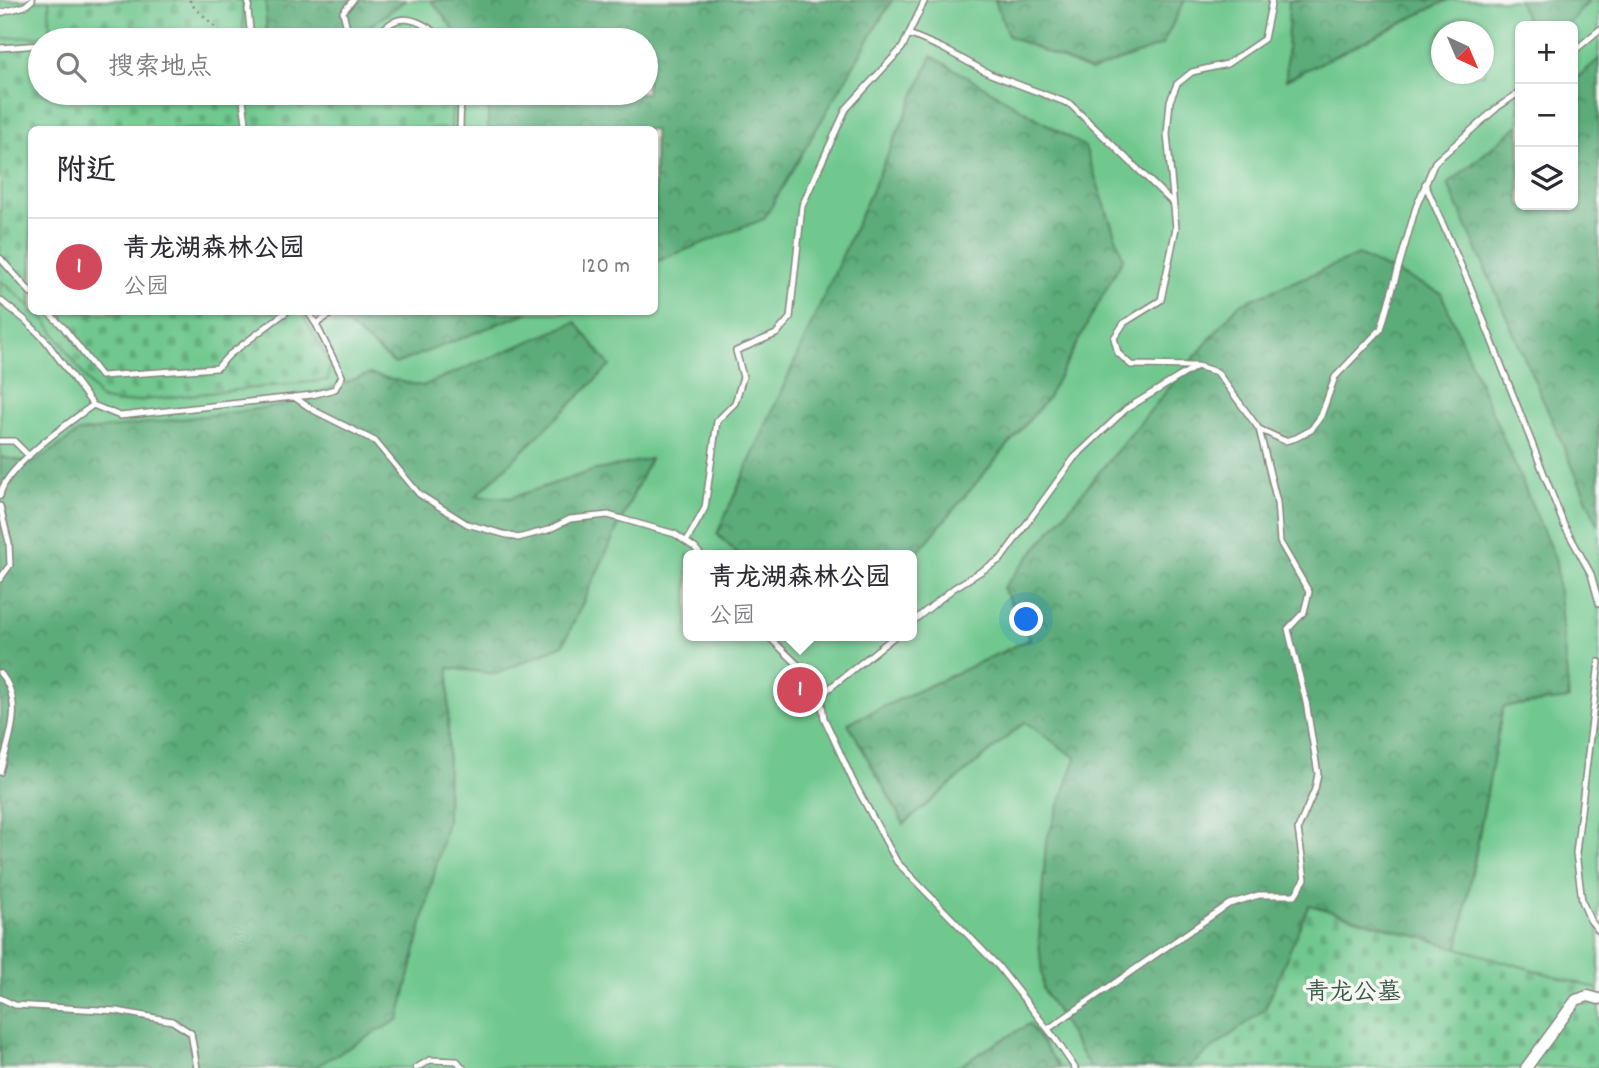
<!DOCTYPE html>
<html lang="zh">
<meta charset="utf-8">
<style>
body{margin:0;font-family:Dekko,"LXGW WenKai TC",sans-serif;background:#f2f2f3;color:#2b2b33}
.controls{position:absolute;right:21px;top:21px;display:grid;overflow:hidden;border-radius:10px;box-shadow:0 2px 5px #0004}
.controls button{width:63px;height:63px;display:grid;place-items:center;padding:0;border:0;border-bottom:2px solid #e1e1e2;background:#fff;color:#2b2b33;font:35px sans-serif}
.compass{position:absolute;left:1431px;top:21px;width:63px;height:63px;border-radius:50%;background:#fff;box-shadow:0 2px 5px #0004;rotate:136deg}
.you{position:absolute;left:1027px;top:620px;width:24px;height:24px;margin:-18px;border:5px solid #fff;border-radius:50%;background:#1a73e8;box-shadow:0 0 0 10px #1a73e833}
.badge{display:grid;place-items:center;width:46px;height:46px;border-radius:50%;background:#d1495b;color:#fff;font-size:23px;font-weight:700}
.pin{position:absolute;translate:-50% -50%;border:4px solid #fff;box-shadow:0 2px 7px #0006}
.popup{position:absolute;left:683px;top:550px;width:234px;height:91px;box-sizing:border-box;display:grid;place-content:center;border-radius:10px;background:#fff;filter:drop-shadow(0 2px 5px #0005);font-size:23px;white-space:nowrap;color:#7c7c81}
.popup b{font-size:26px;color:#2b2b33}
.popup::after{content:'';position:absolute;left:50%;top:100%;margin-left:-14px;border:14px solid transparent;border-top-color:#fff}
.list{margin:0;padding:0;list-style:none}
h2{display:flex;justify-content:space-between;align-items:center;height:91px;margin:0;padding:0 28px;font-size:30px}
h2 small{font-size:23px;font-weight:400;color:#7c7c81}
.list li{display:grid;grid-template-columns:46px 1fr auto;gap:21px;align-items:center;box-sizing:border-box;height:98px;padding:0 28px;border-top:2px solid #e1e1e2}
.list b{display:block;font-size:26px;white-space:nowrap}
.list p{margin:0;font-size:23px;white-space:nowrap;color:#7c7c81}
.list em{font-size:23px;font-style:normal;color:#7c7c81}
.icon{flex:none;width:38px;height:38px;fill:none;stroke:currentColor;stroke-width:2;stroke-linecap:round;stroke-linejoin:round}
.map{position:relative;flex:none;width:1599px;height:1068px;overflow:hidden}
.search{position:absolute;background:#fff;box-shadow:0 2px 5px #0004;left:28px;top:28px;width:630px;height:77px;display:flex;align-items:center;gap:18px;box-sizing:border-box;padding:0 24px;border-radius:38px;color:#7c7c81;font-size:26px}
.panel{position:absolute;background:#fff;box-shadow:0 2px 5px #0004;left:28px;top:126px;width:630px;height:189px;border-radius:10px}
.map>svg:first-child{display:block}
</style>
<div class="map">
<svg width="1599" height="1068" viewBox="0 0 1599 1068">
<defs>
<pattern id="forest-crowns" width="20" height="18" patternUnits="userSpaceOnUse" patternTransform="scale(1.75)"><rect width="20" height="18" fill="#5cac79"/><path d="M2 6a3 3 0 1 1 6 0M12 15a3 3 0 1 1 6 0" fill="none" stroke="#4b8b62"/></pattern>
<pattern id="cemetery-stones" width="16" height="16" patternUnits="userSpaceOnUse" patternTransform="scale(1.75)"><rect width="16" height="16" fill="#70c88e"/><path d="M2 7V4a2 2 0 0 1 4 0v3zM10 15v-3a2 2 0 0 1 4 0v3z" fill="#60ab7a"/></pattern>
</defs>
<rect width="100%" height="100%" fill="#f6f6f2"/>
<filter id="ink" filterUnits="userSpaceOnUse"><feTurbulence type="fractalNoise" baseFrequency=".0143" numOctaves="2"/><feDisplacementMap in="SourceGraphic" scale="14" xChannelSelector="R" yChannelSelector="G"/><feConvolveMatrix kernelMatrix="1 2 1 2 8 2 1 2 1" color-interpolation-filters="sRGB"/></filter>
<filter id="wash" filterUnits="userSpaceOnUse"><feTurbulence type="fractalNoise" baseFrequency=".00686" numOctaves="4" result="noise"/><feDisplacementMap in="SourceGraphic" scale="28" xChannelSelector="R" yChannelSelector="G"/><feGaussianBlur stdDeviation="1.57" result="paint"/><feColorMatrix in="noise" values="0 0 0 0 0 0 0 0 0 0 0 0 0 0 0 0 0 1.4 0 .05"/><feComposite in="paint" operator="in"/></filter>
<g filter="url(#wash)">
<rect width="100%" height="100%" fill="#f1ecdb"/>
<path fill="#70c88e" stroke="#467255" stroke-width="2" fill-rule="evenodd" d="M0,0H1599V1068H0ZM1520,26H1573V205H1520ZM1442,32H1484V74H1442ZM40,40H646V93H40ZM32,130H654V312H32ZM688,555H912V636H688Z"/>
<path fill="url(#forest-crowns)" stroke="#3c644a" stroke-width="2" d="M266,0H406L351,40H266Z
M431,0H892L764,219L655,262L654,130L488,129V93H646V40H462Z
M995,0H1185L1162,45L1091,71L1008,36Z
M1289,0H1448L1286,80Z
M1518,0H1590L1567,26H1529Z
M932,56L1085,147L1123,258L1047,399L912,559V555H739L717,534Z
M1599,59V527L1448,184L1520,124V205H1573V81Z
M1358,255L1441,293L1556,561L1569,699L1503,707L1458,948L1310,905L1265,1009L1187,1068H1090L1043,989L1039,940L1046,842L1076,758L1025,722L904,824L848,723L1030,639L1003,588L1238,305Z
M356,312H529L395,364L344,322Z
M576,322L610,366L476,496L510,498L592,471L650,459L563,645L496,674L449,668L447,821L399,1019L313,1068H0V457L34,463L79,432L280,406L369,374L422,386Z
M1029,1024L1060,1068H955Z"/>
<path fill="url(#cemetery-stones)" stroke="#467255" stroke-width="2" d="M49,0H243L244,40H40V93H453L451,129L32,130L31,307L0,280V39L50,35Z
M403,29L424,34L431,40H386Z
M37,312H313L304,317L330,363L328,380L118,403L100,399L44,318Z
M1309,905L1599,989V1068H1187L1265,1009Z"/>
</g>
<g filter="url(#ink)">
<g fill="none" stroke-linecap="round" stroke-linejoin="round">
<g stroke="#86847c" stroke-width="8">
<path id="service" d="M249,0L248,10L251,40
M0,13L25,6L32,0
M909,34L942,48L990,74L1070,104L1173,203
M168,40L231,38V40
M350,40L343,12L353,0
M370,40C377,35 385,26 393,22C411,13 432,29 445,40
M0,48L40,45
M1573,52L1599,30
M242,93L247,130
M460,130L461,93
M1425,184L1471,288L1564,525L1591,574L1599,603
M0,258L32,294
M0,300L25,320L45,340L93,405L120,416L312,395L335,389L342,376L316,324L334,312
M48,312L64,328L101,376L217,368L229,355L286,312
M308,312L316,324
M1195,366L1131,365L1118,353L1114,338L1124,323L1161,300L1176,228L1167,134L1170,101L1177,84L1192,72L1227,64L1264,39L1272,0
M294,397L313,410L375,441L419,494L467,524L518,538L548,530L570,519L608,515L675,534L695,548L701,555
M0,441H14L29,456
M0,496C3,468 70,422 93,405
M0,506L9,543L10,565L0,579
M686,542L705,508L717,421L735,403L743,377L736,351L776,334L790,318L802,206L846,109L902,48L925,0
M912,622L954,588L1001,559L1074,458L1126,409L1197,366L1217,372L1259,429L1285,441L1296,438L1311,430L1321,416L1335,377L1381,329L1416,207L1435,162L1498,107L1520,92
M768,636L819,685L824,718L853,781L897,862L998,966L1054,1037L1075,1068
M1599,662L1576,853L1582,901L1590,920L1599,931
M0,673C25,702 9,739 0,772
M821,695L895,636
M0,998L15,1005L117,1011L172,1021L191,1033L197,1068
M1048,1029L1229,904L1259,895H1295L1305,879L1298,829L1315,789L1318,774L1306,702L1288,629L1304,612L1309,592L1280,542L1277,502L1259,429
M416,1068L430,1060L457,1061L463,1068"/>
</g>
<g stroke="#86847c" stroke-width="13">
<path id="minor" d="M1526,1068L1576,1000L1588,996L1599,999"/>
</g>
<path stroke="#86847c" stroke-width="2.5" stroke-dasharray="2 5" stroke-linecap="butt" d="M190,0V3L219,30"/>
<use href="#service" stroke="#fff" stroke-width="5"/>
<use href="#minor" stroke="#fff" stroke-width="10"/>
</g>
</g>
<g text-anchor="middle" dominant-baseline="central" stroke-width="7" stroke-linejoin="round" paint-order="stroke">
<g font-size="24" fill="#395844" stroke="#f6f6f2">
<text x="1353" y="994">青龙公墓</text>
</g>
</g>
</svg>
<div class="controls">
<button>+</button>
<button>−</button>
<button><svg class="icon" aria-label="layers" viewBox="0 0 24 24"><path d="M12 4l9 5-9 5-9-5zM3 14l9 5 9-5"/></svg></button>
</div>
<svg class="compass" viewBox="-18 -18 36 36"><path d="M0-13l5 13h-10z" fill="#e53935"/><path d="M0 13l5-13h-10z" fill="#7c7c81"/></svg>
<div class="you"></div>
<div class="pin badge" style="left:800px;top:690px">1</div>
<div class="popup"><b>青龙湖森林公园</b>公园</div>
<div class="search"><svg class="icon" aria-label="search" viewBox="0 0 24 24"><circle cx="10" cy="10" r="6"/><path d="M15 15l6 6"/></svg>搜索地点</div>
<section class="panel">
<h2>附近<small></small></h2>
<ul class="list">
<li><span class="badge">1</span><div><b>青龙湖森林公园</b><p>公园</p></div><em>120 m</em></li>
</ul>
</section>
</div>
